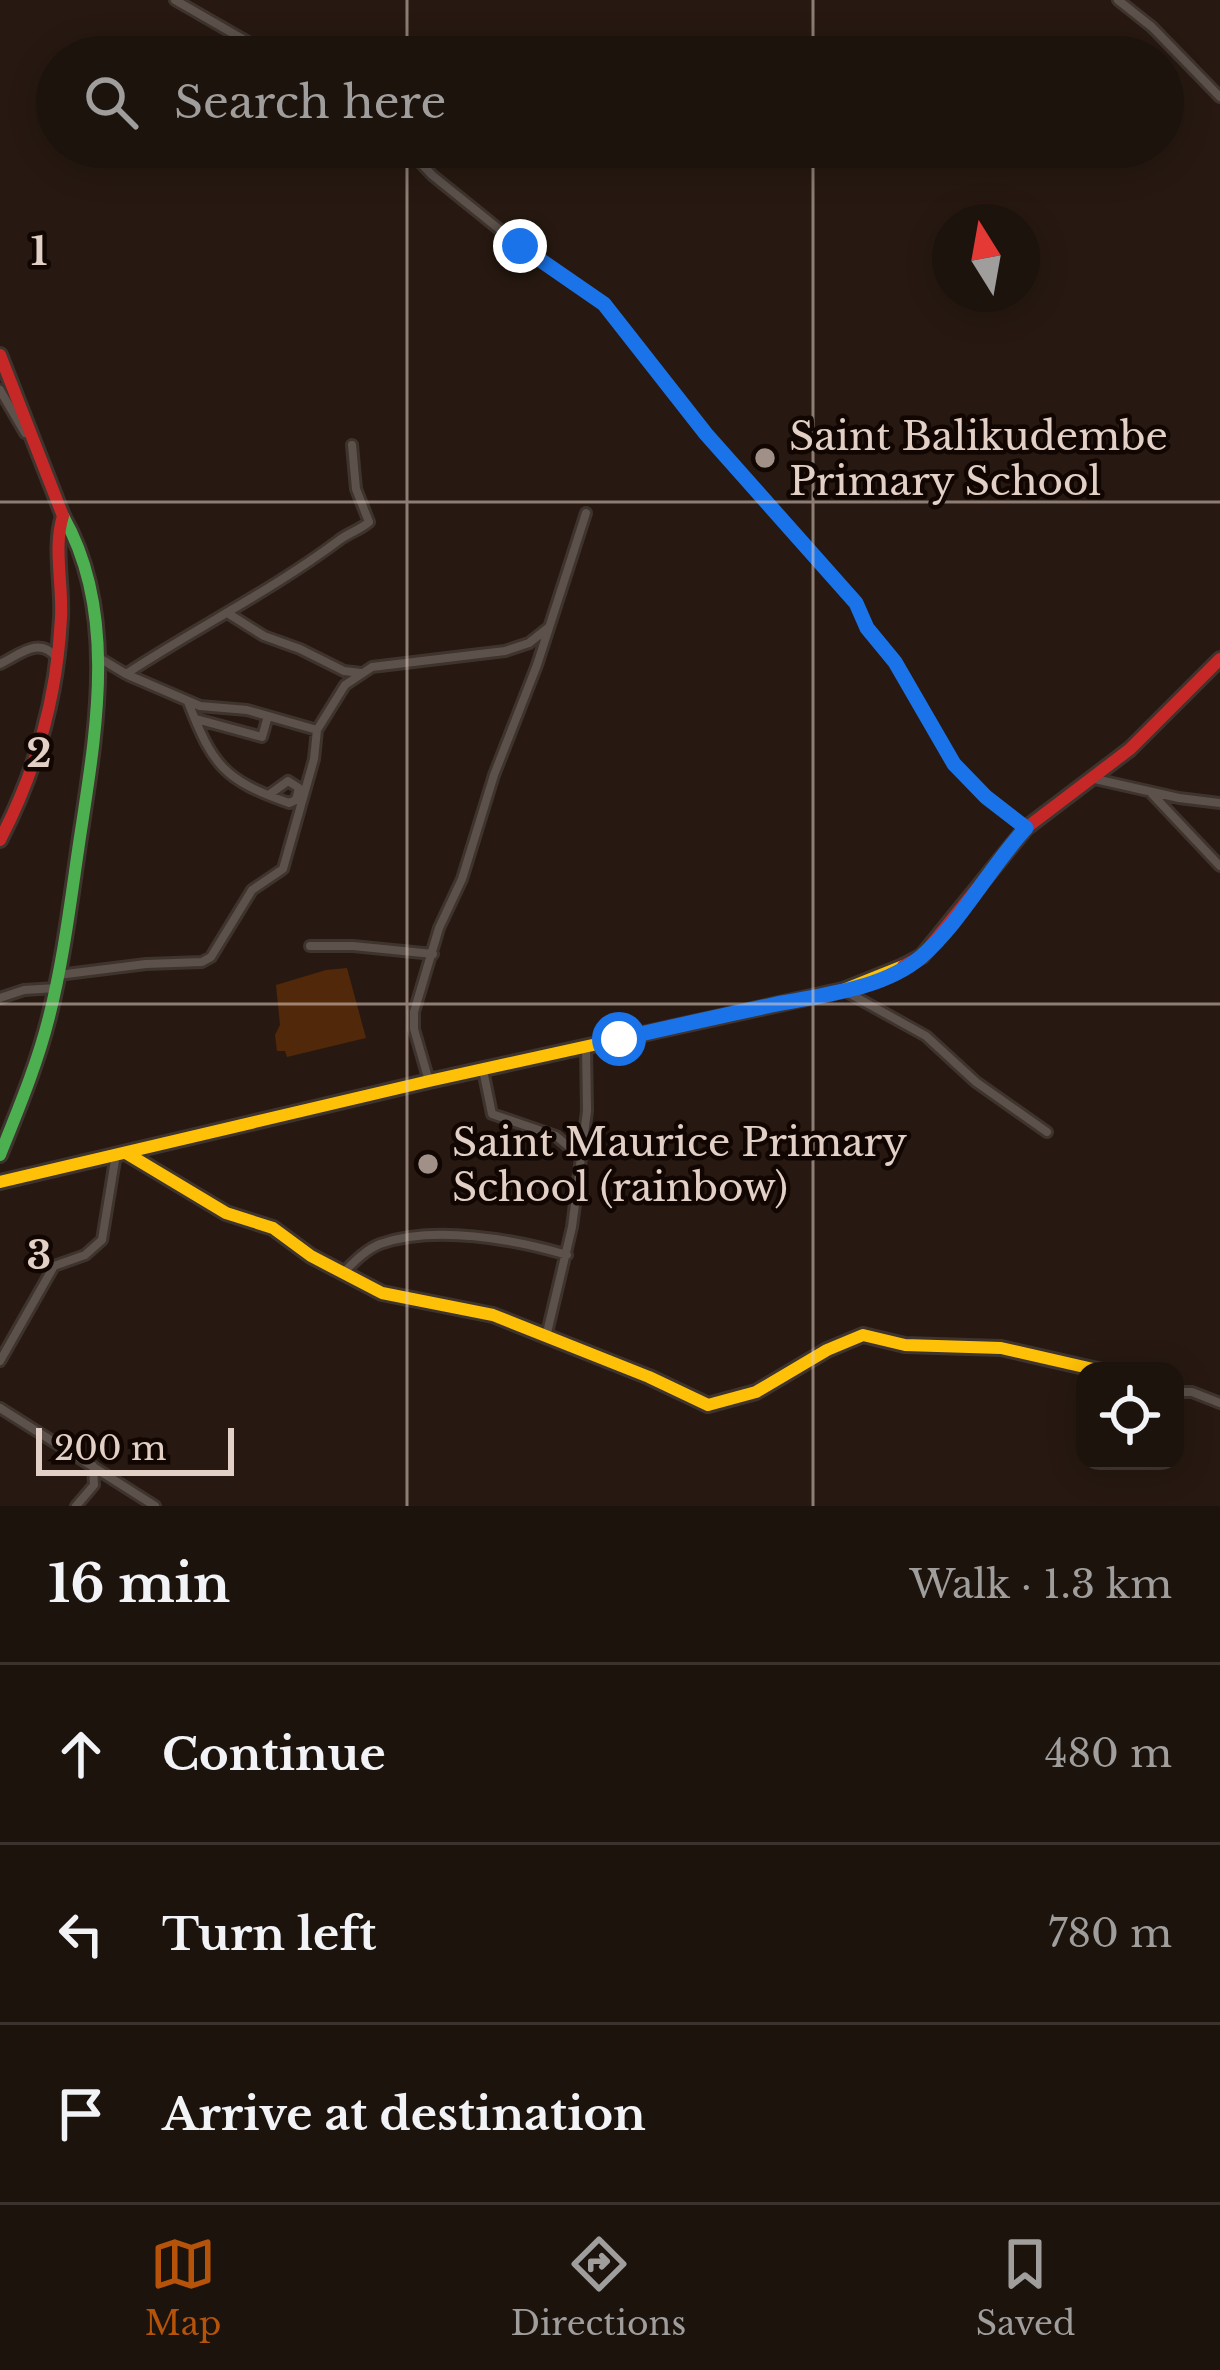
<!DOCTYPE html>
<meta charset="utf-8">
<style>
body{margin:0;font-family:"Libre Baskerville",serif;background:#2a201b;color:#f1f3f6}
.controls{position:absolute;right:36px;bottom:36px;display:grid;overflow:hidden;border-radius:24px;box-shadow:0 6px 30px #0003}
.controls button{width:108px;height:108px;display:grid;place-items:center;padding:0;border:0;border-bottom:3px solid #3b322e;background:#1d130d;color:#f1f3f6;font:60px sans-serif}
.compass{position:absolute;left:932px;top:204px;width:108px;height:108px;border-radius:50%;background:#1d130d;box-shadow:0 6px 30px #0003;rotate:349deg}
.scale{position:absolute;left:36px;bottom:30px;width:198px;box-sizing:border-box;padding-left:12px;border:6px solid #e2d0c6;border-top:0;font-size:33px;line-height:42px;white-space:nowrap;color:#e2d0c6;-webkit-text-stroke:9px #110602;paint-order:stroke}
.stop{position:absolute;width:36px;height:36px;margin:-27px;border:9px solid #1a73e8;border-radius:50%;background:#fff}
.stop.end{background:#1a73e8;border-color:#fff;box-shadow:0 3px 12px #0008}
.list{margin:0;padding:0;list-style:none}
h2{display:flex;justify-content:space-between;align-items:center;height:156px;margin:0;padding:0 48px;font-size:51px}
h2 small{font-size:39px;font-weight:400;color:#a09e9d}
.list li{display:grid;grid-template-columns:78px 1fr auto;gap:36px;align-items:center;box-sizing:border-box;height:180px;padding:0 48px;border-top:3px solid #3b322e}
.list b{display:block;font-size:45px;white-space:nowrap}
.list em{font-size:39px;font-style:normal;color:#a09e9d}
.icon{flex:none;width:66px;height:66px;fill:none;stroke:currentColor;stroke-width:2;stroke-linecap:round;stroke-linejoin:round}
.map{position:relative;flex:none;width:1220px;height:1506px;overflow:hidden}
.search{position:absolute;background:#1d130d;box-shadow:0 6px 30px #0003;left:36px;right:36px;top:36px;height:132px;display:flex;align-items:center;gap:30px;box-sizing:border-box;padding:0 42px;border-radius:66px;color:#a09e9d;font-size:45px}
.sheet{height:696px;background:#1d130d}
nav{display:flex;justify-content:space-around;align-items:center;box-sizing:border-box;height:168px;border-top:3px solid #3b322e;background:#1d130d;font-size:33px;color:#a09e9d}
nav a{display:grid;justify-items:center;gap:6px}
nav .on{color:#b45309}
.map>svg:first-child{display:block}
</style>
<div class="map">
<svg width="1220" height="1506" viewBox="0 0 1220 1506">
<rect width="100%" height="100%" fill="#271911"/>
<path fill="#512809" d="M347,968L366,1038L287,1057L285,1051H277L275,1035L280,1025L276,985L326,970Z"/>
<g fill="none" stroke-linecap="round" stroke-linejoin="round">
<g stroke="#3e332d" stroke-width="14">
<path id="street" d="M175,0L274,57
M1118,0L1152,27L1220,97
M406,147L432,175L520,246L604,304L706,434L856,603L867,628L895,662L954,764L986,797L1026,828
M0,390L25,433
M229,614L264,636L300,649L344,671L361,673
M96,656L126,674C196,628 271,591 338,541C348,533 360,530 369,522L356,489L352,445
M0,664C19,655 39,636 56,657
M128,675L200,706L247,710L317,730
M188,702C213,766 224,780 289,803L296,800L299,788L288,781L270,794
M196,719L262,737L268,716
M1095,779L1179,798L1220,803
M1152,794L1220,866
M310,946H353L433,954
M58,975L146,964L202,962L211,957L252,890L283,869L314,759L317,730L345,685L372,667L505,651L529,643L548,628
M843,990L926,1036L976,1082L1047,1132
M0,998L24,990L56,988
M483,1070L492,1114L556,1136L580,1156
M429,1081L414,1029V1012L439,928L462,879L494,775L537,665L586,513
M343,1273C354,1262 365,1250 380,1244C434,1225 514,1239 567,1255
M546,1337L572,1227L587,1111L586,1046
M0,1361L54,1266L85,1255L102,1240L116,1154
M1175,1392H1192L1220,1403
M0,1408L155,1506
M76,1506L94,1485L93,1466"/>
</g>
<g stroke="#3e332d" stroke-width="18">
<path id="fast" d="M0,1155C18,1110 37,1065 49,1017C64,958 71,897 80,837C96,732 118,612 63,516"/>
</g>
<g stroke="#3e332d" stroke-width="18">
<path id="slow" d="M126,1153L226,1213L273,1228L311,1256L382,1293L493,1315L649,1377L708,1405L756,1392L827,1350L863,1335L905,1345L1001,1348L1102,1371
M0,1182L429,1081L843,990L903,966"/>
</g>
<g stroke="#3e332d" stroke-width="18">
<path id="jam" d="M0,355L63,516C53,547 63,585 61,618C57,698 37,769 0,840
M903,966L922,956L1026,828L1130,749L1220,659"/>
</g>
<use href="#street" stroke="#5c514b" stroke-width="8"/>
<use href="#fast" stroke="#4caf50" stroke-width="12"/>
<use href="#slow" stroke="#ffc107" stroke-width="12"/>
<use href="#jam" stroke="#c62828" stroke-width="12"/>
</g>
<g fill="none" stroke-linecap="round" stroke-linejoin="round">
<path stroke="#1a73e8" stroke-width="15" d="M520,246L604,304L706,434L856,603L867,628L895,662L954,764L986,797L1026,828C989,868 962,921 921,957C882,990 820,995 772,1005C721,1016 670,1027 619,1039"/>
</g>
<path fill="none" stroke="#e2d0c6" stroke-width="3" stroke-opacity="0.55" d="M407,0V57M813,0V57M407,147V1506M813,147V1506M0,502H1220M0,1004H1220"/>
<g fill="#a19087" stroke="#110602" stroke-width="4.5">
<circle cx="765" cy="458" r="12"/>
<circle cx="428" cy="1164" r="12"/>
</g>
<g text-anchor="middle" dominant-baseline="central" stroke-width="9" stroke-linejoin="round" paint-order="stroke">
<g font-size="39" fill="#e2d0c6" stroke="#110602" text-anchor="start">
<text x="789" y="436">Saint Balikudembe<tspan x="789" dy="45">Primary School</tspan></text>
<text x="452" y="1142">Saint Maurice Primary<tspan x="452" dy="45">School (rainbow)</tspan></text>
</g>
</g>
<g font-size="39" text-anchor="middle" font-weight="bold" fill="#e2d0c6" stroke="#110602" stroke-width="9" stroke-linejoin="round" paint-order="stroke">
<text x="39" y="265">1</text>
<text x="39" y="767">2</text>
<text x="39" y="1269">3</text>
</g>
</svg>
<div class="controls">
<button><svg class="icon" aria-label="locate" viewBox="0 0 24 24"><circle cx="12" cy="12" r="6"/><path d="M12 2v4M12 18v4M2 12h4M18 12h4"/></svg></button>
</div>
<svg class="compass" viewBox="-18 -18 36 36"><path d="M0-13l5 13h-10z" fill="#e53935"/><path d="M0 13l5-13h-10z" fill="#a09e9d"/></svg>
<div class="scale">200 m</div>
<div class="stop" style="left:619px;top:1039px"></div>
<div class="stop end" style="left:520px;top:246px"></div>
<div class="search"><svg class="icon" aria-label="search" viewBox="0 0 24 24"><circle cx="10" cy="10" r="6"/><path d="M15 15l6 6"/></svg>Search here</div>
</div>
<section class="sheet">
<h2>16 min<small>Walk · 1.3 km</small></h2>
<ul class="list">
<li><svg class="icon" aria-label="ahead" viewBox="0 0 24 24"><path d="M12 20V5M6 11l6-6 6 6"/></svg><div><b>Continue</b></div><em>480 m</em></li>
<li><svg class="icon" aria-label="left" viewBox="0 0 24 24"><path d="M17 20v-9H6M10 6l-5 5 5 5"/></svg><div><b>Turn left</b></div><em>780 m</em></li>
<li><svg class="icon" aria-label="arrive" viewBox="0 0 24 24"><path d="M6 21V4h12l-3 4 3 4H6"/></svg><div><b>Arrive at destination</b></div></li>
</ul>
</section>
<nav>
<a class="on"><svg class="icon" aria-label="map" viewBox="0 0 24 24"><path d="M3 6l6-2 6 2 6-2v14l-6 2-6-2-6 2zM9 4v14M15 6v14"/></svg>Map</a>
<a><svg class="icon" aria-label="directions" viewBox="0 0 24 24"><path d="M12 3l9 9-9 9-9-9zM9 14v-3h6M13 9l2 2-2 2"/></svg>Directions</a>
<a><svg class="icon" aria-label="saved" viewBox="0 0 24 24"><path d="M7 4h10v16l-5-4-5 4z"/></svg>Saved</a>
</nav>
